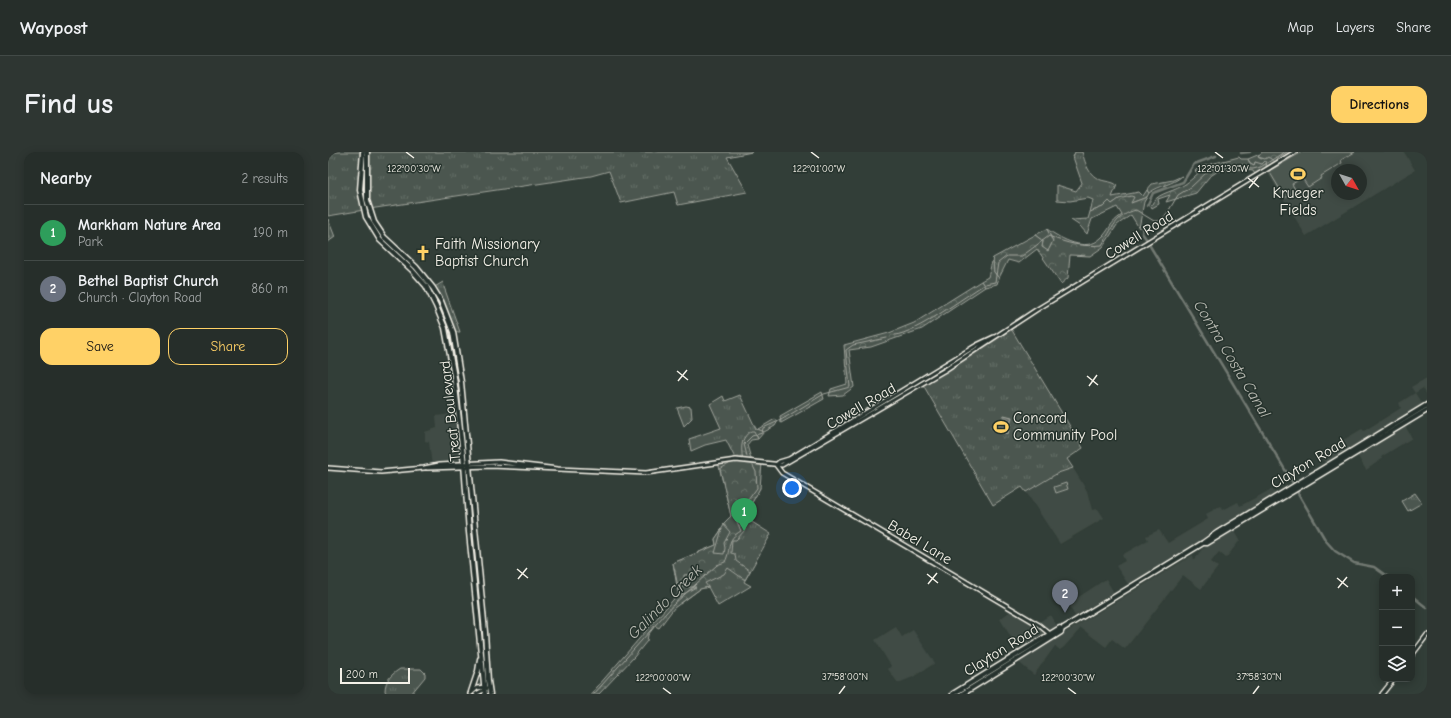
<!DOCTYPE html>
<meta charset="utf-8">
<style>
body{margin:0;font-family:"Comic Neue",sans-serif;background:#2e3632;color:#f1f3f6}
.controls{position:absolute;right:12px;bottom:12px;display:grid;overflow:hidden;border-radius:8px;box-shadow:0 2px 10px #0003}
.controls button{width:36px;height:36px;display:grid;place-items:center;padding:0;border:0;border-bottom:1px solid #424a47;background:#262e2a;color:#f1f3f6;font:20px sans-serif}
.compass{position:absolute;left:1003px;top:12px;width:36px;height:36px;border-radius:50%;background:#262e2a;box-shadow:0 2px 10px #0003;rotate:129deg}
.scale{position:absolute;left:12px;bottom:10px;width:70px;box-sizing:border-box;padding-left:4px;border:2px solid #f4f1e8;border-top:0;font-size:11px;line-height:14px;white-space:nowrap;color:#f4f1e8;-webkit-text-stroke:3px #26332d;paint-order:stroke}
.you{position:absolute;left:464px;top:336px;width:14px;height:14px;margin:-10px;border:3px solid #fff;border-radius:50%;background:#1a73e8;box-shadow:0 0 0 6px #1a73e833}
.badge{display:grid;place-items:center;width:26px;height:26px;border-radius:50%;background:#ffd166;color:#fff;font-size:13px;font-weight:700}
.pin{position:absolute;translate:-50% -33px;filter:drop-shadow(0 1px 2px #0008)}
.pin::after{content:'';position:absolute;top:21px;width:14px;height:12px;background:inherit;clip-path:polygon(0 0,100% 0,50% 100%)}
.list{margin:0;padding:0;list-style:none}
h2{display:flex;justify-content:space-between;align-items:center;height:52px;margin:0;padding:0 16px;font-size:17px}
h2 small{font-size:13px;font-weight:400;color:#a4a8a8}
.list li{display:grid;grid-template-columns:26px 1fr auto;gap:12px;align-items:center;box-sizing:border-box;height:56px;padding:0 16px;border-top:1px solid #424a47}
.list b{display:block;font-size:15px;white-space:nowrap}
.list p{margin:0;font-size:13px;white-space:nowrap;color:#a4a8a8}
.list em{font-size:13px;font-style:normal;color:#a4a8a8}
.actions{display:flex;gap:8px;padding:12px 16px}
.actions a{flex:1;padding:9px 0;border:1px solid #ffd166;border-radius:12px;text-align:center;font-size:14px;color:#ffd166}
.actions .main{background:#ffd166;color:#111}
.icon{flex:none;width:22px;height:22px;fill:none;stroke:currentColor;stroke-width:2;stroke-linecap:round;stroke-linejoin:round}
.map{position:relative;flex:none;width:1099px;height:542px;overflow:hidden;border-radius:12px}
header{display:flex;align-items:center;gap:24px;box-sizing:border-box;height:56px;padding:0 20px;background:#262e2a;border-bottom:1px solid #424a47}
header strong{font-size:19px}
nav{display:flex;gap:22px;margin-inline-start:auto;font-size:14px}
.intro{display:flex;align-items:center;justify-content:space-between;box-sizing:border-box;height:96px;padding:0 24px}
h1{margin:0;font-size:28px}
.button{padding:10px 18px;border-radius:12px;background:#ffd166;color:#111;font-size:14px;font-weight:700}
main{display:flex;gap:24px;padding:0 24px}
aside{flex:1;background:#262e2a;border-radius:12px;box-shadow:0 2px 10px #0003}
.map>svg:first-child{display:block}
</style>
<header>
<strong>Waypost</strong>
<nav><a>Map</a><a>Layers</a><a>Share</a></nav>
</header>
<div class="intro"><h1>Find us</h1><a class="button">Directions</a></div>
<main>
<aside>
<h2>Nearby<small>2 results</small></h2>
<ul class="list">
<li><span class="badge" style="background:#2e9e5b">1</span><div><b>Markham Nature Area</b><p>Park</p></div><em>190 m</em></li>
<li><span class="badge" style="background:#6b7280">2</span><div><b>Bethel Baptist Church</b><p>Church · Clayton Road</p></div><em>860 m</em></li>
</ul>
<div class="actions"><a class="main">Save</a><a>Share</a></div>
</aside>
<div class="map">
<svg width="1099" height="542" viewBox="0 0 1099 542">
<defs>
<pattern id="grass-tufts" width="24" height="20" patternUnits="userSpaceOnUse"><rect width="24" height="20" fill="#4c564f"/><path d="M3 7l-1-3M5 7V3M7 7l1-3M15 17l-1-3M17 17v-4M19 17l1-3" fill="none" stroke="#666f68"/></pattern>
<pattern id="forest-crowns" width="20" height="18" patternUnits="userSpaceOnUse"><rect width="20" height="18" fill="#4c564f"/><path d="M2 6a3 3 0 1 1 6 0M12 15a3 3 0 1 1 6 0" fill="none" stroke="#666f68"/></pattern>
<pattern id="water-waves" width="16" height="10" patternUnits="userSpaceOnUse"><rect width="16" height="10" fill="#727972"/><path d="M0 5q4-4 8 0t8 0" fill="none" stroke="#60635e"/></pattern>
</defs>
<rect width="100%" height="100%" fill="#323e38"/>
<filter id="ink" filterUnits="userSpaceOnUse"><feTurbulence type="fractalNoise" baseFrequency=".025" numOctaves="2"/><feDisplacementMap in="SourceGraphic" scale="8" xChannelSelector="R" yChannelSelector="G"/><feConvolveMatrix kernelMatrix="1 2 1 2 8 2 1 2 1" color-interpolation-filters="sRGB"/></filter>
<g filter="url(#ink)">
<path fill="#404b44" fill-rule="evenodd" d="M967,0H1076L1087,18L978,84L938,18ZM1009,18H1033V42H1009Z
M1099,226V243L1095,236L1087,241L1096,255L999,314L991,302L1034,277L1036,279L1073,256L1071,251L1087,241L1083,235Z
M130,261L136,312L104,314L101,290L97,289V280L109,276L108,264Z
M1076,272L1084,286L1053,305L1054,307L1038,318L1028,301Z
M745,316L759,339L764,358L770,357L776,366L732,392L698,340L730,321Z
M944,337L949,344L803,431L800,432L788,414L797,409L794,403L820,388L818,384L831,378L840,391L880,367L878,362L893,354L895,358L910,350L912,354Z
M906,378L912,388L898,406L891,400L883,410L890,415L873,437L855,423L797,497L784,487L778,495L753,476L736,495L732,498L727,494L706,523L688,508L725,485L733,483L865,403L866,408L874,397Z
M778,427L786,441L747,464L740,452Z
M684,458L708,472L722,463L731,477L692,500L672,467Z
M568,475L574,485L585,478L607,511L585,525L570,531L560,517L563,514L547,488Z"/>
<path fill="url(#grass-tufts)" stroke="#a0a49c" d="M0,0H35L32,38L36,58L0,64Z
M39,0H424L399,5L419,40L350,53L346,40L293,51L281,19L263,24L41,57Z
M747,0H754C758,13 761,26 777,29C781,30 785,30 789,33L784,45L811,40L815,44L819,38L821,41L819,45L803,51L791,47L784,52L781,49L775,55L762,60L765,48L760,46L742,49L729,48V33L748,39L754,31L745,5Z
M959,0L966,1L940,16L927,10L926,14L922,12L920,7L932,2L930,5L933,7L940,4L949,11V6Z
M0,67L7,85L0,90Z
M719,77L725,89L720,100L714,95L715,89L707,83Z
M665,106L666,120L671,126L669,132L657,135L653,129L660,125Z
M115,130L116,135L132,180H125L105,136Z
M682,175L755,296L739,307L745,316L730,321L698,340L694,335L665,353L594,231Z
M412,243L428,277L436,280L430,287L429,284L414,290L432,336L416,365L443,382L416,430L423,434L390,454L380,435L372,437L352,452L345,411L388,393L387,387C393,379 396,371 403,364L390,310L408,308L398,288L377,293L363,299L361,287L393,276L382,252L395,244L397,249Z
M358,254L363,255L364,266L356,274L349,256Z
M1087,341L1094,351L1080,359L1074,349Z
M72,517H93L97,521V525L83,542H59L57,539C57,528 64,522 72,517Z"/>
<path fill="url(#forest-crowns)" stroke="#a0a49c" d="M934,0H959L949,6V11L940,5L937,7L930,5Z
M911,5L913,7H920L922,12L926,14L927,10L934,12L937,9L940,16L928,24L925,19L908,17L890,19L881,25L868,41L838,50L842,43L830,47L831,52L824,56L823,54C828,41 842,41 854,34C858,32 868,24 870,21L867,19L871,15Z
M854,24C845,33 831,33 821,41L819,38L824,32L845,28Z
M803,44L806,45L803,51L819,45L816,50L811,76L803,63L789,73L775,95L762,104L742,103L740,126L733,132L709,97L691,111L680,108L671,126L666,120L665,106L707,83L715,89L714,95L720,99L725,89L719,77C733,87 758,101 773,86C782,78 781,71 794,63L789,55L764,67L759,82L752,74L743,68L760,67L762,60L775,55L781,49L784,52L791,47Z
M653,129L657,135L594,177L543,195L521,198L526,235L515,243L501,244L503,237L519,232L516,193L561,181L586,171Z
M494,240L496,247L453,271L452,264Z
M447,267L450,269L447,274L436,280L430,277Z
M423,279H426L430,287L423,288L419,293L424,310L434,311L432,336L420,358L414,359L417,378L408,388H404L403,401L407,402L408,409L422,419L417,428L400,416L396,422L377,431L380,435L372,437L346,456L331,476L327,474L320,483L319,489L306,505L271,542H263L351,441L352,444L368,435H360L361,429L365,422L356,423V426L359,429L351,439L345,411L388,393L387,387L394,377L387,401L396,402L397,396L396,391L402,380L395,372L403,364L392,317L408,308L415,309C413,297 412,286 423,279Z"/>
<path fill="#4c564f" stroke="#a0a49c" d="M974,0H1027L1013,8L1014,11L993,24L994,26L980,35L974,26L964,32L968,39L957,46L941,19Z
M738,331L740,337L728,341L726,335Z"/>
<path fill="url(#water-waves)" stroke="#a6a9a1" d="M676,263L684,265L680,282L665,278L667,270L674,272Z"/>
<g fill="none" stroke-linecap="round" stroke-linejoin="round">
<path stroke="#a6a9a1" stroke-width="1" d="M567,183C588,181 636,145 657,132L667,130L670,111L679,104H694L721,84C739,92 755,95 774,93C784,77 788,63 808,58L826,69H831L838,63L850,43L863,35L879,20L889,15L925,17L933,15L956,0
M419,304L416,292L424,284L434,281L435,276L453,268L496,242L522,235L518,198L525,193L559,186
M266,542L346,452L389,413L397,410C404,396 397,388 413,379L407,365L408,350L420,348L429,336L428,320L425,314"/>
<path stroke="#727972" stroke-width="2.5" d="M913,1L922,0
M819,54L825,41L855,30L866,12L888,4
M815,76L814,81L819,88
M822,94L965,331
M970,341L998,389L1007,399L1026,411L1046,415L1060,425
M1084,444L1099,456"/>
<g stroke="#f4f1e8" stroke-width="6">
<path id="minor" d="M448,313L454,321L711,473L723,483
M448,313L451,310L461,307L649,193L666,185
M0,316L53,320L96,316L111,313L171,310L230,317L318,321L408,308L454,313L617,218L708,158L967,0
M99,316L163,314L230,317
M1084,503L1099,483
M142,542L149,536L157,535
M148,542L161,535
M1054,542L1066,527"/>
</g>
<g stroke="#f4f1e8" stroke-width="7">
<path id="major" d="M35,0L32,38L38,65L52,88L84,118L98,134L108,154L117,176L126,225L136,312L141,380L157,542
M39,0V48L46,70L56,85L88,115L105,136L113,149L125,180L133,230L157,480L160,529L162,542
M875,391H879L1099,258
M143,540L150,519L152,507
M625,542L732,476L734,477
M634,542L733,480L734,477L875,391L889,381L1099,253"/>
</g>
<use href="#minor" stroke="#26332d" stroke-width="3"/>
<use href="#major" stroke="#26332d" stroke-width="4"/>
</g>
</g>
<path fill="none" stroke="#f4f1e8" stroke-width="1.5" d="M78,0L86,6M483,0L491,6M887,0L895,6M920,26L931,35M921,36L930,25M349,219L360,228M759,224L770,233M350,229L359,218M761,234L769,223M189,417L200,426M599,422L610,431M1009,426L1020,435M190,427L199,416M600,432L609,421M1010,436L1019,425M335,536L343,542M740,536L748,542M511,542L517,534M925,542L931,534"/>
<defs>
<g id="stadium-bare" transform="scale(1.2)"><path d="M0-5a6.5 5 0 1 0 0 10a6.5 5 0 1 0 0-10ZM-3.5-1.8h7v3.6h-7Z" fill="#ffd166" stroke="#26332d" stroke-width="2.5" paint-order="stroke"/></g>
<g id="church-bare" transform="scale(1.2)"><path d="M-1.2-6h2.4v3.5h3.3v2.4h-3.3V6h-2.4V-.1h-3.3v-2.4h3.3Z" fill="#ffd166" stroke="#26332d" stroke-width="2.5" paint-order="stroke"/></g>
</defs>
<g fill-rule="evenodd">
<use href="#stadium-bare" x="970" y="22"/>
<use href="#church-bare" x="95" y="101"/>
<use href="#stadium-bare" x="673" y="275"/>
</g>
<g text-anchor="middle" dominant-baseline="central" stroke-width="3" stroke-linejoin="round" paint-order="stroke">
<g font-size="15" fill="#f4f1e8" stroke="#26332d" text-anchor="start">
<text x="970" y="41" text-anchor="middle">Krueger<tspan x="970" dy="17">Fields</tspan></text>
<text x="107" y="92">Faith Missionary<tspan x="107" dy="17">Baptist Church</tspan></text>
<text x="685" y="266">Concord<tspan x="685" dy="17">Community Pool</tspan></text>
</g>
<g font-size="15" fill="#f4f1e8" stroke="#26332d">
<text transform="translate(811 83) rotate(-32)">Cowell Road</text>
<text transform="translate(533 254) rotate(-30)">Cowell Road</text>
<text transform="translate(122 259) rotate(-96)">Treat Boulevard</text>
<text transform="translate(980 311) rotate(-31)">Clayton Road</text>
<text transform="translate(592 390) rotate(31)">Babel Lane</text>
<text transform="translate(673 498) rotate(-32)">Clayton Road</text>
</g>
<g font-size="16" font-style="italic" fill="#babbb3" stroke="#26332d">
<text transform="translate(904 207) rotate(59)">Contra Costa Canal</text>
<text transform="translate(337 450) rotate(-45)">Galindo Creek</text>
</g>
</g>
<g font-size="10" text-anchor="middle" fill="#f4f1e8" stroke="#26332d" stroke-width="3" stroke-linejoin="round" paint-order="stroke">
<text x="491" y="20">122°01'00"W</text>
<text x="86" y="20">122°00'30"W</text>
<text x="895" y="20">122°01'30"W</text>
<text x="517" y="528">37°58'00"N</text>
<text x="931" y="528">37°58'30"N</text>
<text x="335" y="529">122°00'00"W</text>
<text x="740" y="529">122°00'30"W</text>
</g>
</svg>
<div class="controls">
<button>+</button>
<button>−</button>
<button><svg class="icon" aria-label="layers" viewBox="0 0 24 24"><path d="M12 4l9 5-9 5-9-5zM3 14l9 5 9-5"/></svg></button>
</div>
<svg class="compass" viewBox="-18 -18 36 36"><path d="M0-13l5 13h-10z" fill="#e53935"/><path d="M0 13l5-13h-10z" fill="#a4a8a8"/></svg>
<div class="scale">200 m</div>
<div class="you"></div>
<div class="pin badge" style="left:416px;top:379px;background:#2e9e5b">1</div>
<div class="pin badge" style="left:737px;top:461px;background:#6b7280">2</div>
</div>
</main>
